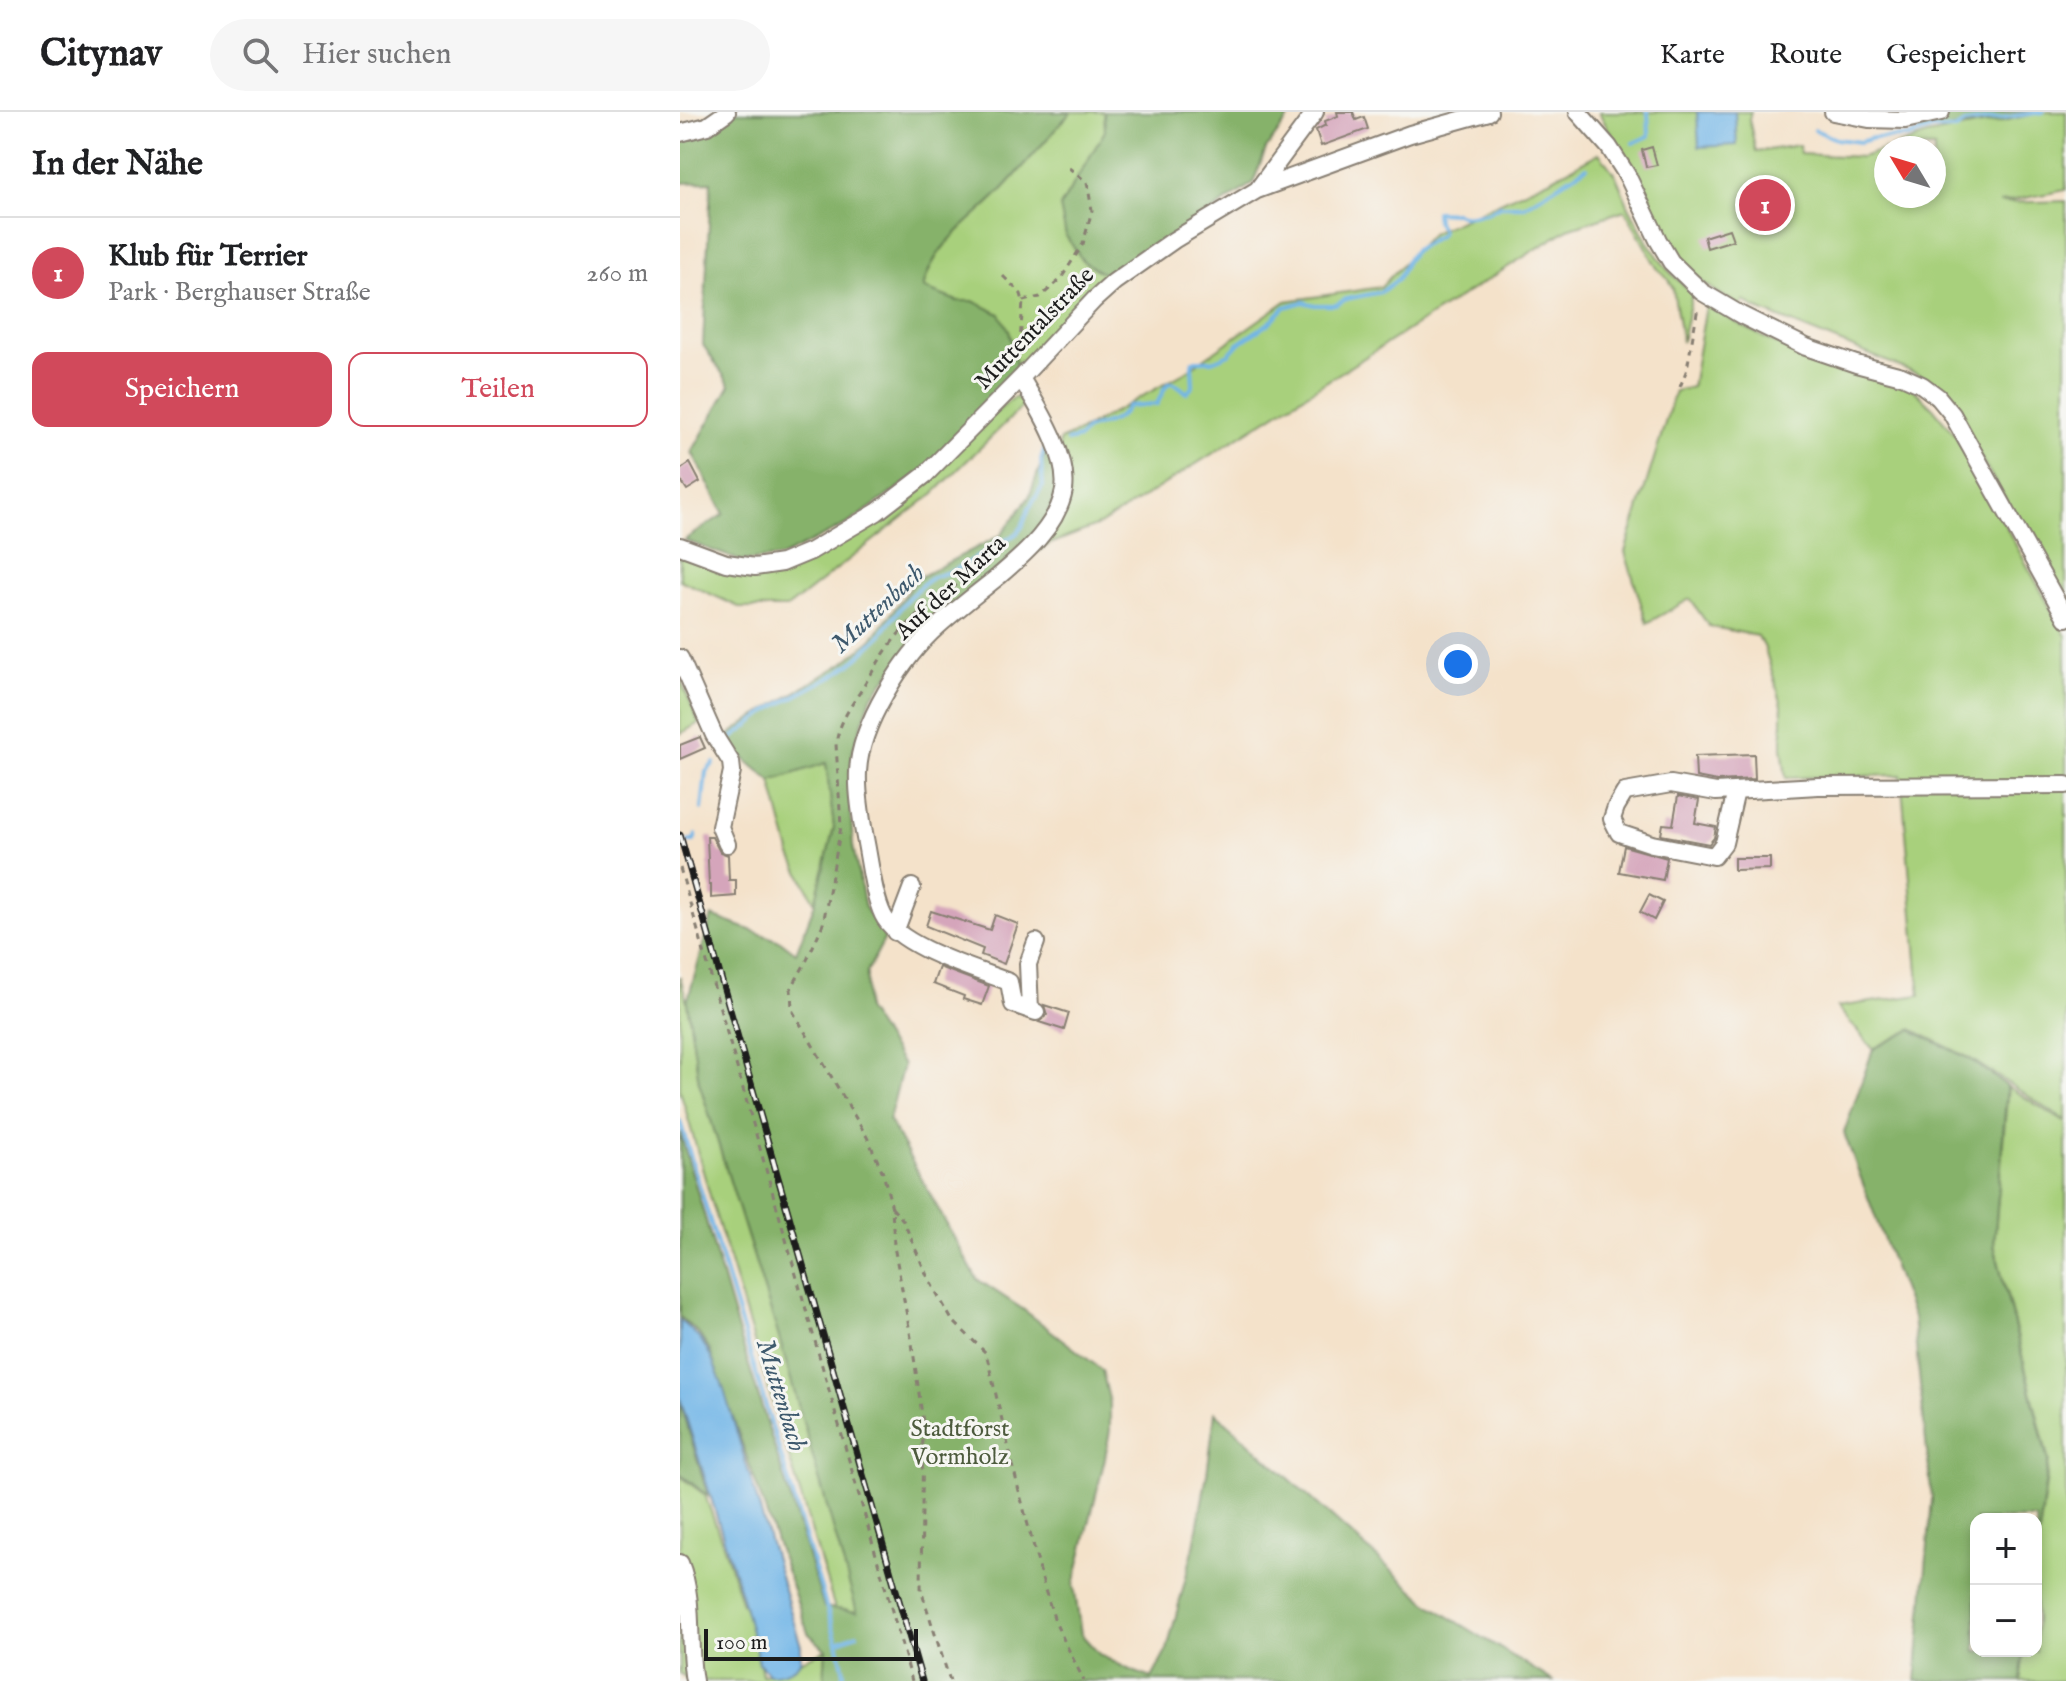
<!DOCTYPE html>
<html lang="de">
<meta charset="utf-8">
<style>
body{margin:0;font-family:"IM FELL English",serif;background:#f6f6f6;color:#202124}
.controls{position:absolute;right:24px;bottom:24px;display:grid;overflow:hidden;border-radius:16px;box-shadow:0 4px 12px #0003}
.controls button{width:72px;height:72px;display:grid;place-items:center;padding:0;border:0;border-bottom:2px solid #e0e0e0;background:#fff;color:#202124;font:40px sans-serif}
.compass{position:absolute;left:1194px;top:24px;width:72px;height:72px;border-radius:50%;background:#fff;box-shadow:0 4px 12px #0003;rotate:308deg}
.scale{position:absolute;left:24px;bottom:20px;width:214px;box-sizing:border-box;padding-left:8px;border:4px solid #1c1c1c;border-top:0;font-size:22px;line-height:28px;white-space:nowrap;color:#1c1c1c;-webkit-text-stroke:6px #f6f6f2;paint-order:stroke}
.you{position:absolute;left:778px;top:552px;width:28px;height:28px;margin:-20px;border:6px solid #fff;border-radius:50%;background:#1a73e8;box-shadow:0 0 0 12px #1a73e833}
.badge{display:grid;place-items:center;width:52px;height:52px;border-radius:50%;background:#d1495b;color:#fff;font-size:26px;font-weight:700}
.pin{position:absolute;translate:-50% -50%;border:4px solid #fff;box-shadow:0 2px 8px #0006}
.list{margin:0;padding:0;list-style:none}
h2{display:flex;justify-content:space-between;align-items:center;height:104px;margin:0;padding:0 32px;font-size:34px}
h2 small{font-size:26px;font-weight:400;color:#757577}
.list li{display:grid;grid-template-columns:52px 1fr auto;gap:24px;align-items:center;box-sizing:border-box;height:112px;padding:0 32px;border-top:2px solid #e0e0e0}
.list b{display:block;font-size:30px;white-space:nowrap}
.list p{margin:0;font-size:26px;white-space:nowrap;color:#757577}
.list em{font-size:26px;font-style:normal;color:#757577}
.actions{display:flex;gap:16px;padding:24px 32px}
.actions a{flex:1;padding:18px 0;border:2px solid #d1495b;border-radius:16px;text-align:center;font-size:28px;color:#d1495b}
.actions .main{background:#d1495b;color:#fff}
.icon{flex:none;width:44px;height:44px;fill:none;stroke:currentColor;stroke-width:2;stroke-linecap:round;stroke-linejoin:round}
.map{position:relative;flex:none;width:1386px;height:1569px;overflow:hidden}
header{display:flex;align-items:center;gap:48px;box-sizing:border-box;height:112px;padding:0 40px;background:#fff;border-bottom:2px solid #e0e0e0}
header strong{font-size:38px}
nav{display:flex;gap:44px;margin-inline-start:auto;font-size:28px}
.search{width:560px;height:72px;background:#f6f6f6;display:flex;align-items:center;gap:20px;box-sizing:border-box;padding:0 28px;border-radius:44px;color:#757577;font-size:30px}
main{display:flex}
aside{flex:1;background:#fff}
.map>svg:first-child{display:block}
</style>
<header>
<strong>Citynav</strong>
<div class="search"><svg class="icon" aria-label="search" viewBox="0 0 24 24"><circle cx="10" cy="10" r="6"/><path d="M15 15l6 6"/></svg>Hier suchen</div>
<nav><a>Karte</a><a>Route</a><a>Gespeichert</a></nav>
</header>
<main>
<aside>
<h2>In der Nähe<small></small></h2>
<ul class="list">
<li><span class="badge">1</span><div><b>Klub für Terrier</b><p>Park · Berghauser Straße</p></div><em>260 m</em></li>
</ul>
<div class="actions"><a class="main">Speichern</a><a>Teilen</a></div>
</aside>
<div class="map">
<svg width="1386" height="1569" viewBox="0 0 1386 1569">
<rect width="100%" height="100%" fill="#f6f6f2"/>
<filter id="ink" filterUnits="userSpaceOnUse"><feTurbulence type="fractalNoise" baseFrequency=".0125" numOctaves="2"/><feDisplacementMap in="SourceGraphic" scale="16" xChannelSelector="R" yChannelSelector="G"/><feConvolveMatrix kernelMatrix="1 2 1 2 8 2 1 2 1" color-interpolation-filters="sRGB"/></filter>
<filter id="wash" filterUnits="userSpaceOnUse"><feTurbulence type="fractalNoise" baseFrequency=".006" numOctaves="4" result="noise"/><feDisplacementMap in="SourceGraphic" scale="32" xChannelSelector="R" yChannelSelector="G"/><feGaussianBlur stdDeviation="1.8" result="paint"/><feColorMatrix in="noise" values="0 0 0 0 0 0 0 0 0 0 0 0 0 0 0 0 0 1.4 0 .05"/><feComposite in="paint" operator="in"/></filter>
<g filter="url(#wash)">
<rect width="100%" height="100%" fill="#f4e2ca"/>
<path fill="#a8d07b" stroke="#62764c" stroke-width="2" d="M391,0H424L426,19L380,95L432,167L338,262L329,218L293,189H277L243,177C252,131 294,108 324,76C347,51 368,25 391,0Z
M919,0H1071L1069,7L1076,40L1119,33L1120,42L1182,45L1206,37V84H1254V36H1210L1247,23L1360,0H1386V78L1319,91L1386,89V489L1255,269L1075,196L1064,189L1060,194C1027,174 1011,166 989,134Z
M919,41L936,64L949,95L967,129L987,157L1012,182L1002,230L993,177L988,167L977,156L945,98L888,117L421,412L370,432L344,448L370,418L380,328L398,320L504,261L606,189L701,175L752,121L871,67Z
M1026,194L1092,230L1142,249L1230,274L1253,296L1276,324L1386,524V1009L1288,945L1232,917L1193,937L1157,895L1240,883L1221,663L1106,666L1102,635V593L1084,534L1077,524L1029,514L1010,487L967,511L945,440L995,279L1012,275Z
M333,286H344L349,288L254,381L107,496H61L0,468V442L59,464H85L125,451L165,427Z
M0,566L19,611L0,622Z
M146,650L154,716L135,791L111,744L91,669Z
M0,864L7,890L19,970L98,1222L178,1500L155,1497L32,1091L0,978Z
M1328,975L1386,1011V1569H1340L1344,1539H1356V1447L1369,1349L1314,1132Z
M0,1364L25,1383L45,1438L61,1489L74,1514L82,1564L146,1538L144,1569H8L0,1561Z"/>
<path fill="#86b26b" stroke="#516744" stroke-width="2" d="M44,0H391C368,25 347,51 324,76C294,108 253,131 243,176L277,189H293L320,202L329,218L338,262L241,360L169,411L101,445L61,449L4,428L44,402L12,340L50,273L23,233L31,70L0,71V14Z
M424,0H613L586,37L573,71L432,167L403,149L386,124L380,95L425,19Z
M1170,0H1362L1319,10L1243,19Z
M368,333L377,357V376L366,407L325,453L240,522L191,586L173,638L169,676L173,734L185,795L206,824L187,860L186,897L223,953L209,1008L297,1167L344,1198L422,1258L430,1291V1318L425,1346L394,1473L401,1522L420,1543L450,1558L472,1566L487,1538L514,1434L527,1362L535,1300L750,1493L873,1569H144L146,1538L128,1521L29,1237L17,1220L0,1205V1020L57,1215L144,1495L177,1500L98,1222L19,970L7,890L32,804L100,829L116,841L135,791L154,716L146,651L91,669L42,628L70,608L163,551L190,529L238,466L321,423L349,385Z
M1231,918L1288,946L1327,974L1314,1133L1368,1349L1356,1445V1407H1296V1539H1344L1340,1569H1236L1252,1387L1233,1206L1164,1021L1193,937Z
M0,1289L28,1384L0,1362Z"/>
<path fill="#71b5e7" stroke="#466882" stroke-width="2" d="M1017,0H1055L1057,33L1019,35Z
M0,1208C29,1232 31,1244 44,1278L121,1534C121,1537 121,1547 120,1549C115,1559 97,1563 88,1562L79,1551L63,1489L0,1286Z"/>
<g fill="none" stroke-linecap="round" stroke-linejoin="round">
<path stroke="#71b5e7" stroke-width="4" d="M1135,18L1156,27L1180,30L1193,26L1228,25L1252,17H1276L1285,11L1363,0
M953,31L969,24L968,0
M387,329L399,326L407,317C423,312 440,310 448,294L477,292C487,272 487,262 507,281L513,274L512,254L513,249H532L549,242L559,231L589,211L605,195L623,190L635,193H656L666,187L701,180L718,167L727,149L735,138L760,123L762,119L757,110L756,100L776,101L783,104L807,101L820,94H845L907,55
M51,627L89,598L154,563L172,551L199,525L227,487L243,472L253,465L275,458L336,422L342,415L349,396L363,374L361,348L364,338
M22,697L26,660L34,651
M9,729H14L16,723
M0,1009L157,1530L164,1560L162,1569
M157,1530L177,1522"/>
</g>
<g id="blocks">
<path fill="#d5a5bb" d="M657,0H673L676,8L684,5L688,17L641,34L636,18L646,13L645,9L658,4Z
M972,35L977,53L966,55L962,38Z
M1049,117L1053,128L1027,136L1024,125Z
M10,351L20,370L7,378L0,367V358Z
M20,625L25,636L0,647V633Z
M1074,642L1075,667L1037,669L1016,665L1015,644Z
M998,684L1019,688L1015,711L1036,715L1034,726L1029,732L981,723L983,712L993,713Z
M27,725H32L40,740L48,743L49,768H56V784L31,786V773H29Z
M944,734L987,746L983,768L939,760Z
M1054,746H1090V757L1054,758Z
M969,783L983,790L974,808L960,800Z
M251,799L310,818L315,803L338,812L324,852L301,843L303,837L246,814Z
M259,855L309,874L302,893L283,887L284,884L253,872Z
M364,893L389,901L384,918L359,910L367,903Z"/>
</g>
</g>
<g filter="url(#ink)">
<use href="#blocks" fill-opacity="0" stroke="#887f73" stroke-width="2"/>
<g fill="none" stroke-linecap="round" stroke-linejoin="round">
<g stroke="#887f73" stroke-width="20">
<path id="minor" d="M898,0L929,35L947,63L978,128L991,150L1022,180L1061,203L1126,235L1176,252L1222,264L1242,273L1258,285L1272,302L1386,506
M1153,0L1189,7L1225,8L1261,0
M0,21L27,14L47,0
M578,77L635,0
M341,266C358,295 389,343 384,378C378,413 345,442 319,464C299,480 278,496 258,514C223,545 180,612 178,660C177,682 181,705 185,726C190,750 193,782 203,803C218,835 296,857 329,870L333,892L356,900
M0,434L46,451L75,455L102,451L131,439L197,400L245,363L341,266L414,188L434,170L494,128L577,78L730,22L809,0
M0,546L34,623L51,650L52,659L40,715L47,732
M1056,679L1044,731L1034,744L972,732L939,721L932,707L936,695L945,680L991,672L1036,680L1138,674L1386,673
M215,820L232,775
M350,898L348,852L356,830
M0,1451C15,1488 7,1530 14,1569"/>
</g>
<path stroke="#887f73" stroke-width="3" stroke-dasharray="6 6" stroke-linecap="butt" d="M323,164L341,182L343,189L339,244
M343,189L360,185L380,168L403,132L412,98L407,70L389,56
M1000,275L1007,257L1018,195
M0,756L232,1569
M212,1096L223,1108L248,1166L272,1208L306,1241L338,1375L365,1478L376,1512L404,1569
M243,1323L267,1318
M270,1569L241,1478L243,1310L232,1231L214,1134L212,1096L203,1061L187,1025L112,898L111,877L127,848L143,812L161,715L156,632C159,610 171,594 182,577C196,554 209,530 229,511C254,487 284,468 312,448"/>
<use href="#minor" stroke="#fff" stroke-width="16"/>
<g stroke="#1c1c1c" stroke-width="7">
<path id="rail" d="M0,723L242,1569"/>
</g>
<use href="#rail" stroke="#f6f6f2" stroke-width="4" stroke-dasharray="12" stroke-linecap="butt"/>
</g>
</g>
<g text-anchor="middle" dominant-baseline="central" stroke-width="6" stroke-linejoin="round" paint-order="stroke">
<g font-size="24" fill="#1c1c1c" stroke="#f6f6f2">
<text transform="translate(355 217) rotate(-46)">Muttentalstraße</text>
<text transform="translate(271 476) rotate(-43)">Auf der Marta</text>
</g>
<g font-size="24" fill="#4d5b3d" stroke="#f6f6f2">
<text x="280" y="1317">Stadtforst<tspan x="280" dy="28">Vormholz</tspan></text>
</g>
<g font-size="26" font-style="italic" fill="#3e596d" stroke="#f6f6f2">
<text transform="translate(198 497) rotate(-43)">Muttenbach</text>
<text transform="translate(101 1283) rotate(73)">Muttenbach</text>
</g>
</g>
</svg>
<div class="controls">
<button>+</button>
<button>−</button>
</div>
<svg class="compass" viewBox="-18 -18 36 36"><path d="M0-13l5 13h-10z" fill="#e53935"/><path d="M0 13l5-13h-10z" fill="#757577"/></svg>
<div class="scale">100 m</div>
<div class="you"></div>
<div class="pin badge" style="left:1085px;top:93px">1</div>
</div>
</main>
